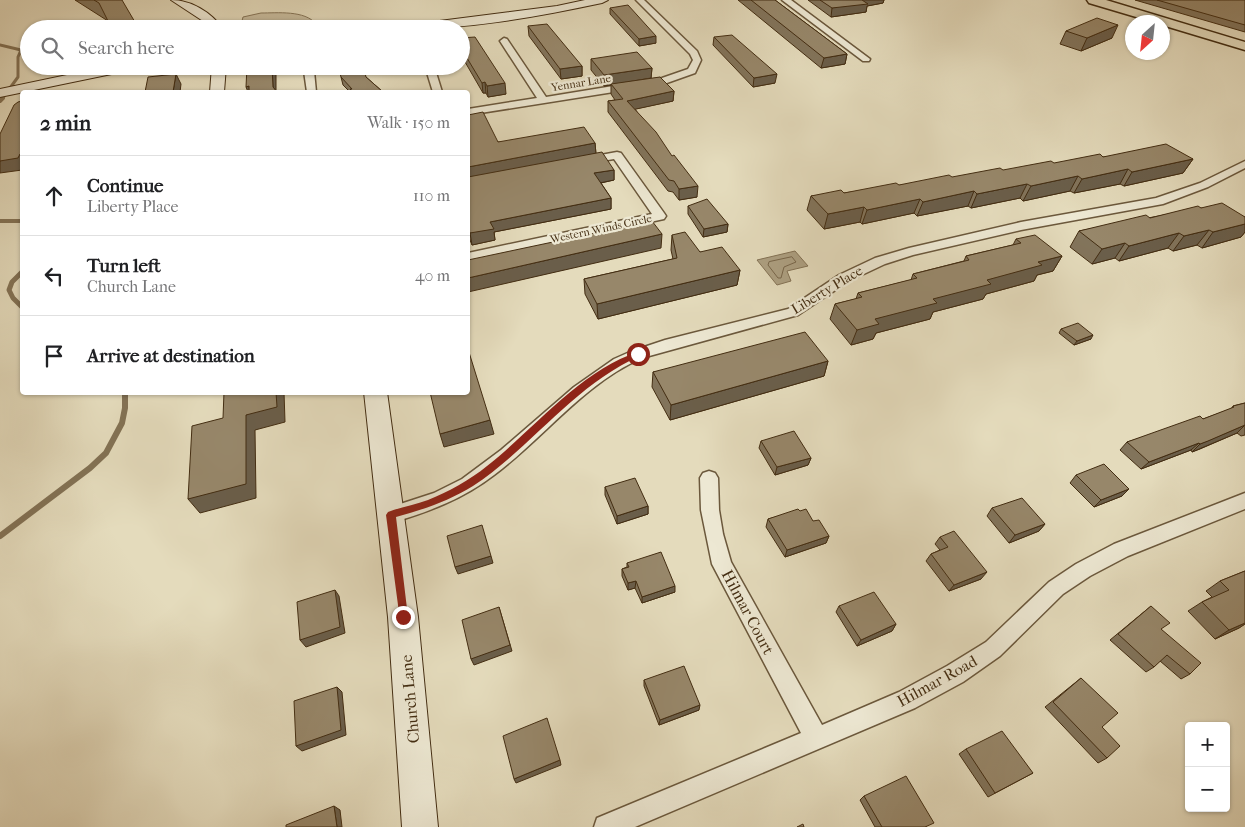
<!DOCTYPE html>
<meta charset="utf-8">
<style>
body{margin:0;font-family:"IM FELL French Canon",serif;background:#f6f6f6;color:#202124}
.controls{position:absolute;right:15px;bottom:15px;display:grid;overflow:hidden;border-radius:5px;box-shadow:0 1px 4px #0004}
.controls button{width:45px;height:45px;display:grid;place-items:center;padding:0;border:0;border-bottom:1px solid #e0e0e0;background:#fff;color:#202124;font:25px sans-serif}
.compass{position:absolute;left:1125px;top:15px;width:45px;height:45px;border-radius:50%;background:#fff;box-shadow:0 1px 4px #0004;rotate:207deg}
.stop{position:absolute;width:15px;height:15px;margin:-11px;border:4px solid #8f2418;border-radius:50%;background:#fff}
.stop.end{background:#8f2418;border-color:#fff;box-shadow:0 1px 5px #0008}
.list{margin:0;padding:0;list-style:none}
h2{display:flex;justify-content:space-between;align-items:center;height:65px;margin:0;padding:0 20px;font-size:21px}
h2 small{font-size:16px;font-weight:400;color:#757577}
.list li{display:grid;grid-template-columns:32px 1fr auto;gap:15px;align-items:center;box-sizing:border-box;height:80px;padding:0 20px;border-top:1px solid #e0e0e0}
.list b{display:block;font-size:19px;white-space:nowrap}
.list p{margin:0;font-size:16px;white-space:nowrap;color:#757577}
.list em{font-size:16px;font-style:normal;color:#757577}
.icon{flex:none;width:28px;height:28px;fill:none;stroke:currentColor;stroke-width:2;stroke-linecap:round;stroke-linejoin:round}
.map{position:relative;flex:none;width:1245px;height:827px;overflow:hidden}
.search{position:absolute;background:#fff;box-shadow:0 1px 4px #0004;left:20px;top:20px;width:450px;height:55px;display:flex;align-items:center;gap:12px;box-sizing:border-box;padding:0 18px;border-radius:28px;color:#757577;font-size:19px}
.panel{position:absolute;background:#fff;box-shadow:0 1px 4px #0004;left:20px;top:90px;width:450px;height:305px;border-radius:5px}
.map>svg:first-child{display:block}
</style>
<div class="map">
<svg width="1245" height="827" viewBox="0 0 1245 827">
<rect width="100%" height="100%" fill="#e4dbbc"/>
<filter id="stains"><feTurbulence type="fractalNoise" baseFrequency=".004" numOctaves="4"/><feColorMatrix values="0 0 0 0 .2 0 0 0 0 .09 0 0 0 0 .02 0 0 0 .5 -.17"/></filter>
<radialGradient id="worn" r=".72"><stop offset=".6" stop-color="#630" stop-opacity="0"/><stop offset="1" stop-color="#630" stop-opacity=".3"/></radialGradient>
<path fill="#c9bd9f" stroke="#867558" d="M261,13C277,13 305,10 316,24L315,29H240L243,17Z"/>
<path fill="#ada082" stroke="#837255" d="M795,251L808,266L787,271L791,281L777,285L757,260Z"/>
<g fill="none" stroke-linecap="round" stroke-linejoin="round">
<path stroke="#78664a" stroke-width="1" d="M792,257L796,262L784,267L781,278H778L768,265L769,262Z"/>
<path stroke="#837255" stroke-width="3" d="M0,45L21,50L18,57V77L2,99"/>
<path stroke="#837255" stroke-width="4" d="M0,101L3,98
M0,221H22"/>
<path stroke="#837255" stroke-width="5" d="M22,272L12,282L9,290L13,298L22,307"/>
<path stroke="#837255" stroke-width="6" d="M0,536L90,468L106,453L122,423L125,408V392"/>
<g stroke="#6b583c" stroke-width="3">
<path id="street" d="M636,0H644L697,51L701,60L695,73L664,84L468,115V109L537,98L500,41L504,38L507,39L546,97L662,78L688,69L693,60L690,54Z
M782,0H791L870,59L869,61H863Z
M425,66H434L442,92H433Z
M309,68L314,71L316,92H307L304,71Z
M617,152L621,153L664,213L666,216L664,219L468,261V253L652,214L614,159L584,164L578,161L584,158Z
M1245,161V168L1208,187L1163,204L1021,230L913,255L885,264L849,281L798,315L642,358C583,384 544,438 494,475C463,499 428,512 391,523L385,521L382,515L385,509L434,493L462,479L501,450L574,387L614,359L632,351L665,340L788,309L839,275L875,258L909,248L1021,222L1156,198L1200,183Z
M709,471L715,473L718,478L719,510L723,534L731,562L822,725L899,692L947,666L986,642L1049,582L1076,564L1114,544L1245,493V509L1128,556L1090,576L1063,594L1000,656L963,682L915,708L635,827H594L597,818L801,733L712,564L701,510L700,478L703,473Z"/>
</g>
<g stroke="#432d12" stroke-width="2">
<path id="secondary" d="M171,0C191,0 211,12 223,29H211L206,23Z
M585,0H608L602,3C537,17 469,29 402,29L408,25L557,6Z
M110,66H137L131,70L0,97V89Z
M212,66H226L224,92H210Z
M364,392H387L418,617L438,827H402L388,617Z"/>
</g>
<g stroke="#432d12" stroke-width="3">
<path id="primary" d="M1087,0H1106L1245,42V50L1162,25V22H1153L1089,3Z"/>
</g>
<use href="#street" fill="#ede8d3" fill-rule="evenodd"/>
<use href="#secondary" fill="#ede8d3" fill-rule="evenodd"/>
<use href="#primary" fill="#e4dbbc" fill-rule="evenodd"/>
</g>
<path fill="#82745b" stroke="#432d12" d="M75,0H122L108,21Z
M738,0H775L847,54L845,64L821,68Z
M808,0H884L883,3L867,6L866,12L831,17Z
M1135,0H1245V32Z
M610,8L656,43L639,46L610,14Z
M528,26L582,66V76L561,79L529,36Z
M1066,31L1112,38L1081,51L1060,44Z
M714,37L775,83L753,87L713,45Z
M461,38L506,94L488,97L486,93H483L461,55Z
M591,59L652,68L651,78L674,91L673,101L635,109L697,197L679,200L673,192L668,191L608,112V101L615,100L611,94V85L604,86L591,70Z
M341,77H366L383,92H350L343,85Z
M468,115L498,142L595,143L596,154L614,170V180L601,183L611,198V209L494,232L495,240L472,245L468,235Z
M1103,157L1193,159L1183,173L1124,186L1120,184L1074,193L1070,191L1023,201L1020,198L971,208L968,206L917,216L914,213L862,224L860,222L824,229L807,210L811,196L844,193Z
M688,206L728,224L727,232L703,237L688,214Z
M1201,208L1245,217V232L1241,237L1202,248L1197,245L1173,251L1168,248L1119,261L1115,258L1092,264L1070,247L1079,231Z
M672,235L700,252L740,270L737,285L598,319L585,294L584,279L673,259L671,250Z
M1016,239L1062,256L1053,271L1037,275L1034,281L986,294L983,299L933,312L930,319L876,333L873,339L851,345L830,319L835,304L856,299L858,293L911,280L913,274L964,261L966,256L1013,245Z
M1061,329L1091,339L1074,345L1059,333Z
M828,361L824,376L670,420L652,387L653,372Z
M1245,403V435L1241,436L1237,433L1200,449L1192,452L1191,450L1141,469L1120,450L1127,442L1203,419L1231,409L1233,406Z
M761,441L811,458L808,465L775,475L759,448Z
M1076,475L1129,489L1122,496L1094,507L1070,483Z
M605,487L648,506V514L617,524L605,495Z
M992,508L1045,524L1039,531L1009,543L987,516Z
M800,511L813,521L829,536L826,543L785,557L766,527L768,519Z
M940,537L981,579L949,591L926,561L931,554L940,550L935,544Z
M627,563L675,592L642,603L635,588L628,590L622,576V569L627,567Z
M1245,571V624L1239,628L1215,639L1188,611L1202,602L1212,597L1206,591L1220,581Z
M839,606L896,624L892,631L857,646L836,612Z
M1151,606L1161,629L1190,674L1181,679L1160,661L1154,667L1146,672L1110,640Z
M1081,678L1102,727L1107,758L1098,763L1045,707Z
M644,680L699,710L659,725L644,686Z
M966,749L1033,773L988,797L959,754Z
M864,796L927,827H875L860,800Z"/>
<path fill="#6a5e4a" stroke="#432d12" d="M861,0H884L883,3L867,6L866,12L831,17L832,8Z
M1118,25L1112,38L1081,51L1087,38Z
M656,36V43L639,46V39Z
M847,54L845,64L821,68L824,58Z
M272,66H275L276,70V92L273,87Z
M582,66V76L561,79L560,69Z
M652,68L651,78L604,86V75Z
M176,74L181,84L180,92H173Z
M777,74L775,83L753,87L754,78Z
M485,82L486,93H483L482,83Z
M505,83L506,94L488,97L487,86Z
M249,86L250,92H248L246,87Z
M674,91L673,101L627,111V101Z
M595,143L596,154L468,179V167Z
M20,154H22V170L0,173V161Z
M1193,159L1183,173L1124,186L1132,172Z
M1128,169L1120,184L1074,193L1082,179Z
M614,170V180L595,184L594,173Z
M1078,176L1070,191L1023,201L1031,186Z
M1027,184L1020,198L971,208L977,194Z
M698,186L697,197L679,200V189Z
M974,191L968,206L917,216L923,202Z
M611,198V209L494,232L495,240L472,245L470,233L490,222Z
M920,199L914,213L862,224L867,210Z
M864,207L860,222L824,229L828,214Z
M728,224L727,232L703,237L704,229Z
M1245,224V232L1241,237L1202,248L1213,232Z
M1209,230L1197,245L1173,251L1184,236Z
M1179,233L1168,248L1119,261L1129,246Z
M662,234L661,248L468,292V278Z
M1125,243L1115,258L1092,264L1102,249Z
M1062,256L1053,271L1037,275L1034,281L986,294L983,299L933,312L930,319L876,333L873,339L851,345L857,330L875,319L1038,262Z
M740,270L737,285L598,319L597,304Z
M1093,335L1091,339L1074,345L1077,341Z
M828,361L824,376L670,420L671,405Z
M276,392H284L285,422L255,430L256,498L200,513L188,499L246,415Z
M490,420L494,434L444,447L440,434Z
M1245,425L1237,433L1192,452L1200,444Z
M1199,443L1191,450L1141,469L1149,462Z
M811,458L808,465L775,475L777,467Z
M1129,489L1122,496L1094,507L1101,500Z
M648,506V514L617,524V516Z
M1045,524L1039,531L1009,543L1015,535Z
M829,536L826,543L785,557L787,550Z
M491,556L493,563L458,574L455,567Z
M987,572L981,579L949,591L954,585Z
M636,581L635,588L628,590V583Z
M675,586V592L642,603V597Z
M335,590L339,596L345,633L306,647L300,640Z
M499,607L512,651L474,665L471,659Z
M1245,623V624L1239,628L1215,639L1229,630Z
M896,624L892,631L857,646L861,640Z
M337,687L342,692L346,735L302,751L296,746Z
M700,705L699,710L659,725L660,720Z
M560,760L561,765L516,783L514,779Z
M334,806L340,810L342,827H337Z"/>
<path fill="#97876a" stroke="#432d12" d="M94,0H122L139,29H112L99,3Z
M751,0H775L847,54L824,58Z
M820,0H862L868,4L832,8Z
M1157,0H1245V25Z
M628,5L656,36L639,39L610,8Z
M1097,18L1118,25L1087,38L1066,31Z
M547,24L582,66L560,69L528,26Z
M732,35L777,74L754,78L714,37Z
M475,37L505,83L487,86L485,82L482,83L461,48V38Z
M637,52L652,68L604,75L591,59Z
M247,66H272L273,87L277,92H251L249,91V86L246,87Z
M338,66H363L366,77L383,92H353L350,89H352L341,77Z
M176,74L173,92H145L148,77Z
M660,77L674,91L627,101L656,132L672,156L674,155L698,186L679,189L674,181L669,180L608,101L623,99L611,84Z
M22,101V154H20L18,158L0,161V134L14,105L18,102Z
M483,112L498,142L584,127L595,143L468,167V115Z
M1166,144L1193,159L1132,172L1128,169L1082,179L1078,176L1031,186L1027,184L977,194L974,191L923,202L920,199L867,210L864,207L828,214L811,196L841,190L844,193L896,183L899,185L949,175L952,177L1000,168L1003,170L1051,161L1054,163L1100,154L1103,157Z
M602,152L614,170L594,173L611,198L490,222L494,229L470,233L468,228V177Z
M707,199L728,224L704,229L688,206Z
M1222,203L1245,217V224L1213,232L1209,230L1184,236L1179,233L1129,246L1125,243L1102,249L1079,231L1146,215L1150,218L1198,206L1201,208Z
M652,221L662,234L468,278V260Z
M685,232L700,252L722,247L740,270L597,304L584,279L677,258L672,235Z
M1035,235L1062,256L1038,262L1042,265L987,280L991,284L933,299L937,303L875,319L879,324L857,330L835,304L862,297L858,293L917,278L913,274L969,260L966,256L1021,243L1016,239Z
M1078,323L1093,335L1077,341L1061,329Z
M805,332L828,361L671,405L653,372Z
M468,349L490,420L440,434L430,392H468Z
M224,392H276L277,407L246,415V484L188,499L192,426L223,418Z
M1245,403V425L1208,441L1200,444L1199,443L1149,462L1127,442L1200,416L1203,419L1234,407L1233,406Z
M794,431L811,458L777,467L761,441Z
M1104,464L1129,489L1101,500L1076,475Z
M635,478L648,506L617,516L605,487Z
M1022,498L1045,524L1015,535L992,508Z
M798,509L800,511L806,509L813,521L819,520L829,536L787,550L768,519Z
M482,525L491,556L455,567L447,536Z
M954,531L987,572L954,585L931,554L948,547L940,537Z
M661,552L675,586L642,597L636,581L628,583L622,569L629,567L627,563Z
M1245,571V623L1229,630L1202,602L1229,590L1220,581Z
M335,590L340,627L300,640L297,602Z
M874,592L896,624L861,640L839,606Z
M1151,606L1170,623L1161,629L1201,663L1190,674L1167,655L1154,667L1118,634Z
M499,607L510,645L471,659L462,620Z
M684,666L700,705L660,720L644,680Z
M1081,678L1118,713L1102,727L1120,746L1107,758L1053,702Z
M337,687L341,730L296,746L294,701Z
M547,718L560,760L514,779L503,736Z
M1002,731L1033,773L995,793L966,749Z
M906,776L934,823L925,827H882L864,796Z
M334,806L337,827H286V825Z
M803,824L804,827H797Z"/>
<path fill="#8f2418" d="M638,352L641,354L640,356C574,385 532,447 473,486C449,501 422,510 396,517L408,617L403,622L400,620L386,515L388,512C401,507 415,505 428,500C448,492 470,480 487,466C533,430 581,370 638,352Z"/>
<g text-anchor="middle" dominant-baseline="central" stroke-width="4.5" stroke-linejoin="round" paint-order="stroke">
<g font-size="11" fill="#432d12" stroke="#ede8d3">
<text transform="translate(581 83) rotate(-9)">Yennar Lane</text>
<text transform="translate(601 229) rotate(-12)">Western Winds Circle</text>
</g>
<g font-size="14" fill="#432d12" stroke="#ede8d3">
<text transform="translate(827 290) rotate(-31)">Liberty Place</text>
</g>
<g font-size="16" fill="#432d12" stroke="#ede8d3">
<text transform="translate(748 612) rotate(62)">Hilmar Court</text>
<text transform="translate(937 681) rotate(-29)">Hilmar Road</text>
<text transform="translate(410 699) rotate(-95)">Church Lane</text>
</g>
</g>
<rect width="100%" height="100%" filter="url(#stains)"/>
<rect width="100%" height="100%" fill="url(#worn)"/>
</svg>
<div class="controls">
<button>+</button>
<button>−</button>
</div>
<svg class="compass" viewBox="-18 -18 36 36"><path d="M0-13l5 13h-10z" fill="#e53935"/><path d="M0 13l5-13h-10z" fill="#757577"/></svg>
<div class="stop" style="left:638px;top:354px"></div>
<div class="stop end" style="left:403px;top:617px"></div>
<div class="search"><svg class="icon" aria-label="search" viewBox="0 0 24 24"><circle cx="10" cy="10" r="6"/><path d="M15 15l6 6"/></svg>Search here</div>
<section class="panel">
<h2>2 min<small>Walk · 150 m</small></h2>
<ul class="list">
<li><svg class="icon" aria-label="ahead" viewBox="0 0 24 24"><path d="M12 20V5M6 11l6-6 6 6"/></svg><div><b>Continue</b><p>Liberty Place</p></div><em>110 m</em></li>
<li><svg class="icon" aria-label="left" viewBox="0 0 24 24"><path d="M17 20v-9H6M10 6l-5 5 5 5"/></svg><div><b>Turn left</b><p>Church Lane</p></div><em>40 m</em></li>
<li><svg class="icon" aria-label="arrive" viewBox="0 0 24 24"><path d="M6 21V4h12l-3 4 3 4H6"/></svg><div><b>Arrive at destination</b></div></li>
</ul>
</section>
</div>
